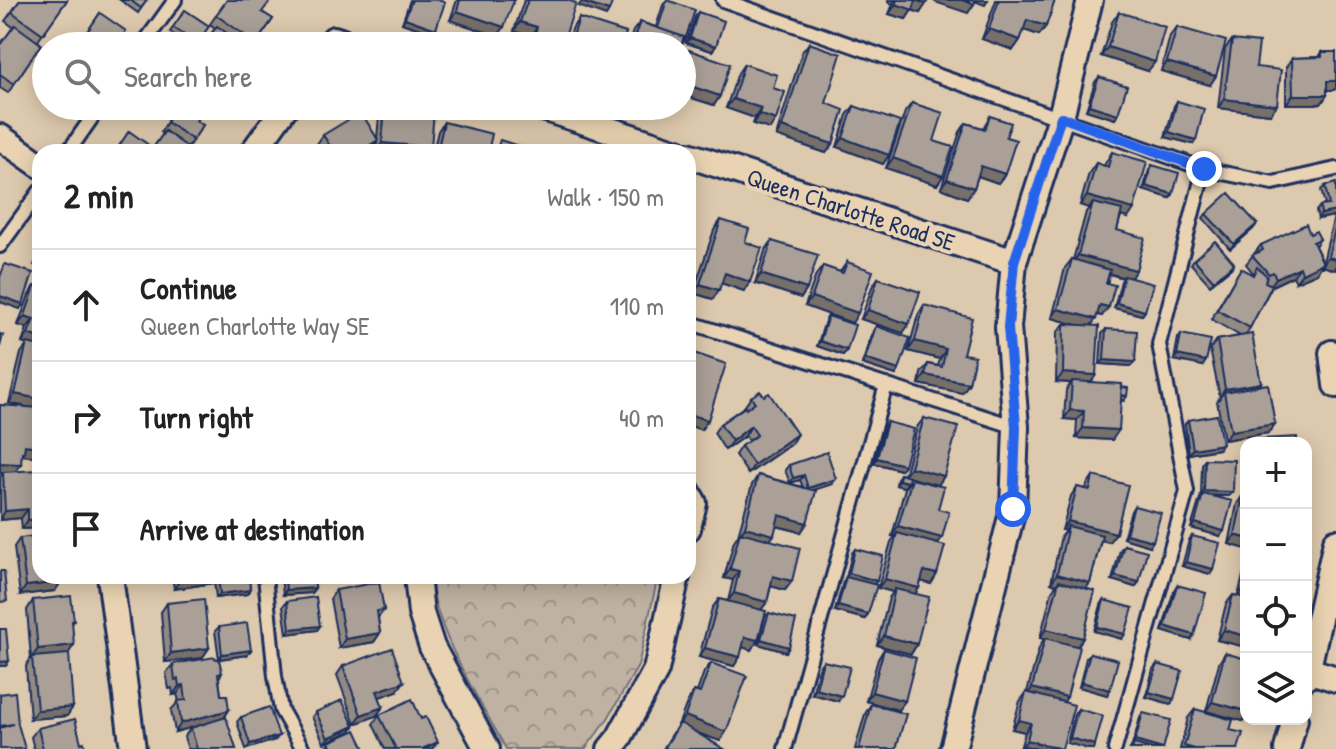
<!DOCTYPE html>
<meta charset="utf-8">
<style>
body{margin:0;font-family:"Patrick Hand",sans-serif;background:#f2f2f2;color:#222}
.controls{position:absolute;right:24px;bottom:24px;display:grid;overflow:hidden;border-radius:16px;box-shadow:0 4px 20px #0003}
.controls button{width:72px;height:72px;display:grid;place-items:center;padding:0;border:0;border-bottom:2px solid #e0e0e0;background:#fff;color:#222;font:40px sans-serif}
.stop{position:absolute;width:24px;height:24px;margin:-18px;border:6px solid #2563eb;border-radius:50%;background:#fff}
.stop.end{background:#2563eb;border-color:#fff;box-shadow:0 2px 8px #0008}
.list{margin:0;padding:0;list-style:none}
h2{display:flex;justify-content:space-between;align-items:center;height:104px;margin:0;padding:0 32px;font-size:34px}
h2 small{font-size:26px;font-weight:400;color:#767676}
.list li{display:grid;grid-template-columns:52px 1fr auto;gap:24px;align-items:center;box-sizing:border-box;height:112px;padding:0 32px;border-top:2px solid #e0e0e0}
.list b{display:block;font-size:30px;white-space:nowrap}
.list p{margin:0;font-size:26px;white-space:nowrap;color:#767676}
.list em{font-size:26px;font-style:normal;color:#767676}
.icon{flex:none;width:44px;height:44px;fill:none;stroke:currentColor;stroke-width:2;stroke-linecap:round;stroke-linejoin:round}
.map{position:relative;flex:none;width:1336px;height:749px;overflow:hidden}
.search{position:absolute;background:#fff;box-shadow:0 4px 20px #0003;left:32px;top:32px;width:664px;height:88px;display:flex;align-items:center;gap:20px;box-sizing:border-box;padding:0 28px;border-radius:44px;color:#767676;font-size:30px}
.panel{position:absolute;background:#fff;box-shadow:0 4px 20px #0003;left:32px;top:144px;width:664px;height:440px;border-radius:24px}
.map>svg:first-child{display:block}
</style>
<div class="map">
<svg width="1336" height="749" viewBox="0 0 1336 749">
<defs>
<pattern id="park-crowns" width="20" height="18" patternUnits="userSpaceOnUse" patternTransform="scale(2)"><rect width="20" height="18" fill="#c0b2a2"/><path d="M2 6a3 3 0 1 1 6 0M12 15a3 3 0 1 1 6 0" fill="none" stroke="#9b9187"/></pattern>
</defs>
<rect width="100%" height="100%" fill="#ddc9ad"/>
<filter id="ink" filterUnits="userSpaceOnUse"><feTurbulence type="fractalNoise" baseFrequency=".0125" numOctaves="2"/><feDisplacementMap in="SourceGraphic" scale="16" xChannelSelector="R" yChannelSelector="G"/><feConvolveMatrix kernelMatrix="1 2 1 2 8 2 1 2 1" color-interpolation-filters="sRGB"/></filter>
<g filter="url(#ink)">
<path fill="url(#park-crowns)" stroke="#6e7080" stroke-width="2" d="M432,576H658L638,666L607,720L585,749H506C482,704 431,626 432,576Z"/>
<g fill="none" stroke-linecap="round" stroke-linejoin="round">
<g stroke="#1b2f5e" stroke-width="18">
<path id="lane" d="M723,0L1204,169L1273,183L1336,169
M142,46L175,0
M68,152L100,106
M0,246L40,191
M688,322L1016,427
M265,576L275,676L281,710L303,749
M785,749L886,385
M1115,749L1187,491L1159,344L1204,169"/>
</g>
<g stroke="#1b2f5e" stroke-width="30">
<path id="street" d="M329,46L334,39L354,46
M537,106L677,152
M0,137L40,165
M253,152L286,106
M688,155L1014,262
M1332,353L1336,385
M688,492L694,503L688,528
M110,576L133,749
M417,576L421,613L432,647L487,749
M1308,670L1336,679
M1306,677L1336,542
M610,749L619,738L656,670L677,576
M953,749L1013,509L1016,427L1008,327L1014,262L1061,117L1090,0
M1287,749L1295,719"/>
</g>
<use href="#lane" stroke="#e9d3b2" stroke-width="12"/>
<use href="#street" stroke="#e9d3b2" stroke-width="24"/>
</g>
<path fill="#928a83" stroke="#1b2f5e" stroke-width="2" d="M20,0H67L38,41L41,44L8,93L0,88V45L13,27L5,21Z
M120,0H147L138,13Z
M227,0L262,12L273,19L254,46H203L215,28L210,24Z
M410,0H441L436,29L432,33L402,23Z
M457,0H514L498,36L450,20Z
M524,0H567L562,46H528L531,37L514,31Z
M667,0L685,40L681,46H628L633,31L640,22L656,27L663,5Z
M888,0H928L920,13L912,10L906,19L889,14L893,4L888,2Z
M996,0H1055L1046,26L1039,35L1024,30L1020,40L1013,50L982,39Z
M185,10L209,26L195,46H190L170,32Z
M698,12L716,46L712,51L686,43L695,17Z
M1119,12L1148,71L1101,56L1112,22Z
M100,13L116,46H78Z
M579,18L621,46H566L573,27Z
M1177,27L1210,85L1161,71L1170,36Z
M1232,40L1256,67L1270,114L1218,108L1225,49Z
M809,43L826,103L833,144L826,153L776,136L802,52Z
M689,50L720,96L714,105L682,95V60Z
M1322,52L1334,90H1327V95L1321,104H1286V67L1292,58L1319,57Z
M744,64L773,88L770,129L753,124L755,118L726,108L738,73Z
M1099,77L1118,114L1115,119L1086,110L1095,82Z
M1177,101L1193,144L1165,137L1174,106Z
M912,103L934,141L937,185L886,168L905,112Z
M163,106H206L196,121L203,125L188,147L153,148L163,134L161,132L168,120L158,113Z
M854,106L889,155L883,164L837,147L847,115Z
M385,107L427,152H376L377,143L372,150L368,152H322L317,144L323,135L377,138L379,116Z
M990,116L1006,137L1005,174L998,183L978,176L974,188L967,198L941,188L960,132L966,123L983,128Z
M444,122L488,152H433L438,131Z
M1112,152L1128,218L1121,216L1117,230L1131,278L1145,311L1142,315L1114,308L1121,281L1123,278L1109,274L1102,316L1097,315L1091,326V382L1122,387L1127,396L1124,401L1121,400L1112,440L1076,438L1077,420L1064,419L1066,390L1071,383L1056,382L1057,333L1064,324L1078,325L1052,318L1065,268L1072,259L1073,260L1086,212L1089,208L1080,205L1089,173L1096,163L1104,166L1106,162Z
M1152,165L1173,194L1170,198L1143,190L1149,170Z
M1336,183V270L1322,266V265L1317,273L1296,282L1293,276L1272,286L1246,335L1261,383L1258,386L1275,424L1268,433L1224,440L1217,401L1220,398L1210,349L1217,340L1240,336L1211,319L1241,268L1252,274L1253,273L1246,264L1261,245L1310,234L1320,239L1315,246L1323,262L1334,216L1318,219L1316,211L1320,206L1325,205L1321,190L1325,186Z
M1206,214L1257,224L1253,229L1230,249L1203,218Z
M721,220L745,242L750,282L744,291L721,283L713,299L693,293L714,230Z
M772,241L807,289L801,298L755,283L765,251Z
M40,255V269L34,265Z
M1194,259L1231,268L1210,285L1191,264Z
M847,262L852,323L805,306L816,275L823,266L840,272Z
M878,278L903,333L861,319L872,287Z
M35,286L40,288V457L22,455L15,472L40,470V528L22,529L21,518L0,520V477L3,472H0V405L28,407L9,403L21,353L27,345L22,343L27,328L18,325L29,295Z
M924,305L963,354L969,383L962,393L919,384L921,373L928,364L938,366L940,359L908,351L918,315Z
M828,316L847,350L843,355L817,346L825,321Z
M876,326L899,370L896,375L862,364L873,331Z
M1106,329L1135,362L1131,366L1100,364L1102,334Z
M1181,334L1203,366L1174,360L1178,338Z
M751,397L791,444L748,474L735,455L741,446L749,441L745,436L725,450L714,433L720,424L745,406Z
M924,418L944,476L938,485L909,477L904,487L896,485L897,479L900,474L904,475L917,427Z
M1188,420L1218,449L1189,454L1185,424Z
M887,422L901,470L874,463L884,427Z
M1205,459L1233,492L1229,496H1211L1220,536L1191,528L1200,498L1202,496L1201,495L1202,464Z
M789,465L832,484L813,490L807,523L801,532L776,526L770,540L792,581L785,590L771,586L767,602L761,610L751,650L743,647L734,666L699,657L712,608L719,599L728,601L733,580L724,578L734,541L738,535L752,485L758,475L803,487L800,480L790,483L785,470Z
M1093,476L1109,542L1101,540L1090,583L1086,588L1083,638L1077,647L1064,702L1062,749H1020L1025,732L1012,729L1020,701L1027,692L1039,648L1044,639L1040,638L1052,591L1056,585L1051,583L1061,536L1065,531L1062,530L1071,496L1077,487L1086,489L1087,485Z
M912,479L938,509L937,574L931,584L921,581L919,588L915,594L917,644L911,654L877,645L889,598L893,592L878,588L891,542L895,536H892L905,488Z
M1243,495H1246V549L1229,544L1237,504Z
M1134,506L1150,546L1123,538L1131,511Z
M1192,536L1210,574L1182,566L1189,540Z
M20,538L55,591L20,595L14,547Z
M1124,545L1139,582L1135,587L1112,580L1120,550Z
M855,549L874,584L865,619L835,611L843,582L846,578L852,553Z
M1246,564V647L1217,640L1226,604L1233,595L1238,596Z
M172,576H249L250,590L247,594L216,598L214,581L213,583L174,589Z
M281,576H314L315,588L311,593L283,595Z
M1177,585L1191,640L1162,631L1174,590Z
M336,590L384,610L378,618L380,633L374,642L339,648L330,599Z
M33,600L74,621L72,624L68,654L67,716L30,719L26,666L31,658L27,610Z
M1104,600L1122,639L1094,631L1101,605Z
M287,601L320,626L317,630L287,634L283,606Z
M167,603L209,648L202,658L165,662L161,612Z
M769,613L789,647L786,652L758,644L765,617Z
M219,627L251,650L247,655L219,659L215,631Z
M884,649L898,710L866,701L878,659Z
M1090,653L1107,695L1079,687L1086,658Z
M1225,653L1243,721L1206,711L1219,663Z
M823,661L838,701L812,694L820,665Z
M711,663L720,741L696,732L724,749H663L679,723L688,700L694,691L697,692L704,672Z
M173,664L222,673L219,678L221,695L229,710L224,718L236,749H188L184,737L191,728L194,727L175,732L171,710L179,701L177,694L173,695L172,688L169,689L166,673Z
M1157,664L1174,699L1171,704L1146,697L1153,669Z
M343,666L397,691L379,697L383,707L376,716L355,724L337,675Z
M871,704L896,749H855L865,714Z
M1078,709L1093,749L1067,743L1074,714Z
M1195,709L1230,730L1238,749H1180L1188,718Z
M316,712L351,731L324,743L312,717Z
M1143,713L1163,749H1130L1132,746L1140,718Z
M379,715L421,719L432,749H385L373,724Z
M241,717L275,740L246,749L237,722Z
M38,728L81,743L85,749H34L31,737Z
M329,742L365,749H327L326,747Z"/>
<path fill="#77706a" stroke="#1b2f5e" stroke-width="2" d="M889,0H896L893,4L888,2Z
M916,0L926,4L920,13L912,10L906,19L889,14L896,4Z
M936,0H962L974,4L968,13L935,2Z
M972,0H988L985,5Z
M582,2L609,11L606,16L578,6Z
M457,11L504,27L498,36L450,20Z
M405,18L436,29L432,33L402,23Z
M1027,20L1046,26L1039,35L1021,29Z
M520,22L537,27L531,37L514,31Z
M989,29L1020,40L1013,50L982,39Z
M690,38L716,46L712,51L686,43Z
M533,40L551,46H529Z
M1108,47L1155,62L1148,71L1101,56Z
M1167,62L1216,76L1210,85L1161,71Z
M1327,81H1336V88L1334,90H1321Z
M682,83L720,96L714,105L682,95Z
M1293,95H1327L1321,104H1286Z
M733,99L761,108L755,118L726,108Z
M1224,99L1277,105L1270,114L1218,108Z
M1089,105L1118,114L1115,119L1086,110Z
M759,114L776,120L770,129L753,124Z
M782,127L833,144L826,153L776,136Z
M1169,132L1196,140L1193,144L1165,137Z
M843,138L889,155L883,164L837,147Z
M378,140L372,150L368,152H359Z
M382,143L431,147L427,152H376Z
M893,158L943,176L937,185L886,168Z
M981,166L1005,174L998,183L975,175Z
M947,179L974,188L967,198L941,188Z
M1146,186L1173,194L1170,198L1143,190Z
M1087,196L1134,209L1128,218L1091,208L1093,203L1089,208L1080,205Z
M1336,211L1334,216L1318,219L1321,214Z
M1257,224L1253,229L1230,249L1234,244Z
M1078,255L1136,270L1130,279L1072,264Z
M1328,257L1336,259V270L1322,266Z
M1234,263L1231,268L1210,285L1214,281Z
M1323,263L1317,273L1296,282L1302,273Z
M1300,267L1293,276L1269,287L1276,278Z
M725,273L750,282L744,291L718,282Z
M761,274L807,289L801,298L755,283Z
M700,284L719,290L713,299L693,293Z
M0,296L23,304L20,309L0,302Z
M812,297L858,313L852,323L805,306Z
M1117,303L1145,311L1142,315L1114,308Z
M1100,305L1109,307L1102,316L1093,314Z
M1058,309L1096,319L1089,328L1052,318Z
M868,310L909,324L903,333L861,319Z
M25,316L34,319L27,328L18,325Z
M28,334L40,338V349L22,343Z
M820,341L847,350L843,355L817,346Z
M915,341L946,349L940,359L908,351Z
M1177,355L1206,361L1203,366L1174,360Z
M865,359L899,370L896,375L862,364Z
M1104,360L1135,362L1131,366L1100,364Z
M1063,373L1096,375L1090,384L1056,382Z
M925,375L969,383L962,393L919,384Z
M1261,383L1254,392H1224L1219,398L1225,389Z
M15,394L40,399V410L9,403Z
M1070,410L1084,411L1077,420L1064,419Z
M688,414L708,420L701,430L688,425Z
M1275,424L1268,433L1224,440L1231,431Z
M751,426L745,436L725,450L732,441Z
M1083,428L1119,430L1112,440L1076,438Z
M797,434L791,444L748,474L754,465Z
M1222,444L1218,449L1189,454L1193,449Z
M25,445L40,447V457L22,455L18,461Z
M877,458L904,465L901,470L874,463Z
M0,463L21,464L14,473L0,472Z
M910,467L944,476L938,485L904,476Z
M804,475L800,480L790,483L793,478Z
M836,479L832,484L805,493L808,488Z
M899,480L908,482L904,487L896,485Z
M1204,491L1233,492L1229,496L1201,495Z
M28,509L21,518L0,520L5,511Z
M779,515L807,523L801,532L773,525Z
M40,519V528L22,529L28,520Z
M1068,521L1116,533L1109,542L1067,531L1068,526L1065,531L1062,530Z
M1195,523L1224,531L1220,536L1191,528Z
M898,526L942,538L935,547L897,533L895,536H892Z
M745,527L774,535L767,544L740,533Z
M1126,534L1153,541L1150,546L1123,538Z
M1235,535L1246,538V549L1229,544Z
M1186,562L1213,569L1210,574L1182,566Z
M730,569L739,571L733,580L724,578Z
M924,571L937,574L931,584L917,580Z
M849,573L877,581L873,585L845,578Z
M1057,574L1090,583L1083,592L1059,581L1056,585L1051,583Z
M206,576H218L213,583L174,589L180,580Z
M773,576L792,581L785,590L767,585Z
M1115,576L1139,582L1135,587L1112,580Z
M885,579L919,588L913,597L895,589L893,592L878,588Z
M61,582L55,591L20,595L26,586Z
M315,588L311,593L283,595L286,590Z
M1243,589L1246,590V601L1237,598Z
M250,590L247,594L216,598L220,594Z
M734,593L767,602L760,611L727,602Z
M838,606L868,614L865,619L835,611Z
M320,626L317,630L287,634L290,629Z
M1165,626L1194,635L1191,640L1162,631Z
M1097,627L1125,634L1122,639L1094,631Z
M1046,629L1083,638L1076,648L1040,638Z
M1224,630L1246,636V647L1217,640Z
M380,633L374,642L339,648L345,639Z
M884,636L917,644L911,654L877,645Z
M745,637L758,640L751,650L739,646Z
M761,639L789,647L786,652L758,644Z
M74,645L68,654L31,659L38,649Z
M209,648L202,658L165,662L171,653Z
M705,648L740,657L734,666L699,657Z
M251,650L247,655L219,659L222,654Z
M9,661L6,666H0V662Z
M404,682L397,691L371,700L377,691Z
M1082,682L1110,690L1107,695L1079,687Z
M184,685L177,694L173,695L179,686Z
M1032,688L1067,697L1061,706L1026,697Z
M816,689L842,696L838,701L812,694Z
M872,692L905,701L898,710L866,701Z
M1149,692L1174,699L1171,704L1146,697Z
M1212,702L1246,711V716L1243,721L1206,711Z
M73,707L67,716L30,719L37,710Z
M383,707L376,716L355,724L361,715Z
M229,710L223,719L175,732L181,723Z
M685,716L726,732L720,741L678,726Z
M1019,720L1031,723L1025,732L1012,729Z
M354,726L351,731L324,743L328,738Z
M279,736L275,740L247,749L250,744Z
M1070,738L1095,745L1093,749H1088L1067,743Z
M1027,740L1059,749H1024L1025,746L1023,749H1020Z
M1135,741L1163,749H1143L1132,746Z
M438,742L432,749H422Z"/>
<path fill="#aaa098" stroke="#1b2f5e" stroke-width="2" d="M20,0H67L43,34L12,12Z
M130,0H147L141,8Z
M227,0H271L262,12L273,19L256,43L216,15Z
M412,0H441L445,2L436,29L405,18Z
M460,0H514L504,27L457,11Z
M528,0H567L576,3L562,46H551L533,40L537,27L520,22Z
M582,0H613L609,11L582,2Z
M667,0L695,10L685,40L683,39L684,37L658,28Z
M897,0H928L926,4L916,0L913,10L896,4Z
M962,0H976L974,4Z
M999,0H1055L1046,26L1027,20L1020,40L989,29Z
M185,10L209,26L197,44L173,27Z
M698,12L724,21L716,46L690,38Z
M1119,12L1165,27L1155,62L1108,47Z
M100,13L126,31L116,46H89L81,41Z
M579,18L626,33L621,46H570Z
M640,22L684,37L681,46H631Z
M15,25L41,44L14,84L0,74V45Z
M217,26L245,46H203Z
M1177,27L1226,41L1216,76L1167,62Z
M1232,40L1259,43L1256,67L1281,70L1277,105L1224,99Z
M809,43L841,54L826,103L844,110L833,144L782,127Z
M689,50L730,64L720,96L682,83V70Z
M1322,52H1336V81H1327V95H1293L1292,58L1322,57Z
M744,64L777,75L773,88L785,92L776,120L759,114L761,108L733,99Z
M1099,77L1127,86L1118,114L1089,105Z
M1177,101L1204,109L1196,140L1169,132Z
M912,103L943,113L934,141L953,147L943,176L893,158Z
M167,106H206L196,121L203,125L193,140L167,122L175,111Z
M854,106L900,122L889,155L843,138Z
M385,107L434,111L431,147L382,143Z
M361,112L378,140L359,152H334L323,135Z
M990,116L1011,123L1006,137L1016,140L1005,174L981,166L974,188L947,179L966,123L985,129Z
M444,122L492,134L488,152H437Z
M129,131L153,148L165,131L190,149L187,152H115Z
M500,140L537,152H496Z
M1112,152L1147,162L1134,209L1087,196L1096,163L1108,167Z
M1152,165L1179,173L1173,194L1146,186Z
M1336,183V211L1321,214L1320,206L1329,205L1325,186Z
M1229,193L1257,224L1234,244L1206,214Z
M1093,203L1122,210L1117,230L1145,238L1136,270L1078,255Z
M721,220L749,229L745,242L762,248L750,282L725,273L719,290L700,284Z
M1306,224L1310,234L1316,231L1320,239L1313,242L1323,263L1302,273L1300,267L1276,278L1273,272L1269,274L1252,255L1263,250L1261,245Z
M1336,225V259L1328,257Z
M772,241L818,255L807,289L761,274Z
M1215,241L1234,263L1214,281L1194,259Z
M1072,259L1110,270L1106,283L1115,285L1109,307L1100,305L1096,319L1058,309Z
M847,262L873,271L858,313L812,297L823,266L843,273Z
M5,264L33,273L23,304L0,296V277Z
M1257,267L1267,276L1265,282L1272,285L1250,328L1217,310L1241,268L1253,275Z
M1124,276L1153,284L1145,311L1117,303Z
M878,278L920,292L909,324L868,310Z
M35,286L40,288V338L28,334L34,319L25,316Z
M924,305L972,318L963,354L975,356L969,383L925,375L928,364L942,367L946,349L915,341Z
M828,316L855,325L847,350L820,341Z
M1064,324L1099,326L1096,375L1063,373Z
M876,326L910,338L899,370L865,359Z
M1106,329L1137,331L1135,362L1104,360Z
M0,334L3,335L0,347Z
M1181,334L1211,340L1206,361L1177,355Z
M1252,334L1261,383L1225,389L1217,340Z
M27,343L40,346V399L15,394Z
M688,351L726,364L708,420L688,414Z
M1072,381L1122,384L1119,430L1083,428L1084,411L1070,410Z
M1268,384L1275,424L1231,431L1224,392Z
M1122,387L1128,388L1127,396L1121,395Z
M760,391L764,396L769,393L797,434L754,465L741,446L757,435L751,426L732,441L720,424L745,407L746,409L755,402L751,397Z
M0,405L40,408V447L25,445L24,452H22L21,464L0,463Z
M1217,415L1222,444L1193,449L1188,420Z
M924,418L958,427L944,476L910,467Z
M887,422L914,429L904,465L877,458Z
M1297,437V443H1261V439Z
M827,452L836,479L808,488L804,475L793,478L789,465Z
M1205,459L1234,460L1233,492L1204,491Z
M40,470V519L28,520V509L5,511L3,472Z
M900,474L909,477L908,482L899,480Z
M758,475L816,491L807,523L779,515L774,535L745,527Z
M1093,476L1128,485L1116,533L1068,521L1077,487L1090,490Z
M912,479L944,487L938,509L949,512L942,538L898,526Z
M1203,494L1232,501L1224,531L1195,523Z
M1243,495H1246V538L1235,535Z
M1134,506L1161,513L1153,541L1126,534Z
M1068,526L1102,535L1090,583L1057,574Z
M740,532L800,548L792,581L773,576L767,602L734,593L739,571L730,569Z
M897,533L945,546L937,574L924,571L919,588L885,579Z
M40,535V576H61V582L26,586L20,538Z
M1192,536L1220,543L1213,569L1186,562Z
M1124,545L1147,551L1139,582L1115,576Z
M855,549L883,556L877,581L849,573Z
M0,571H4L7,601L0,602Z
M180,576H206L180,580Z
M218,576H249L250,590L220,594Z
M285,576H314L315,588L286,590Z
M846,577L877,585L868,614L838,606Z
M1059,581L1095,591L1083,638L1046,629Z
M379,582L384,610L377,611L380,633L345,639L336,590Z
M1177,585L1206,593L1194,635L1165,626Z
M895,589L929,597L917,644L884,636Z
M1233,595L1246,598V636L1224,630Z
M71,596L74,621H72L74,645L38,649L33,600Z
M316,597L320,626L290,629L287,601Z
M204,599L209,648L171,653L167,603Z
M719,599L766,611L758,640L745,637L740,657L705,648Z
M1104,600L1133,608L1125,634L1097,627Z
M769,613L796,620L789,647L761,639Z
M247,623L251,650L222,654L219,627Z
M0,629H6L9,661L0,662Z
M1045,638L1080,647L1067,697L1032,688Z
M392,648L404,682L377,691L383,707L361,715L343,666Z
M884,649L916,658L905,701L872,692Z
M1090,653L1118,660L1110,690L1082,682Z
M1225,653L1246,659V711L1212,702Z
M69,654L73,707L37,710L32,657Z
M215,657L216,659H219L222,673L218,674L221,695H227L229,710L181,723L178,701L186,700L184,685L179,686L178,679L175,680L173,664Z
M823,661L850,667L842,696L816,689Z
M711,663L747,676L726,732L685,716L694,691L700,693Z
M1157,664L1182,671L1174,699L1149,692Z
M15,692L18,724L25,749H0V728L13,724L0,726V694Z
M1026,692L1074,705L1062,749L1027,740L1031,723L1019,720Z
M412,699L421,719L426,717L438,742L422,749H396L379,715Z
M342,700L354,726L328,738L316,712Z
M871,704L906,714L896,749H859Z
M269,707L279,736L250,744L241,717Z
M1078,709L1103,716L1095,745L1070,738Z
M1195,709L1233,720L1230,730L1243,733L1238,749H1195L1184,746Z
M1143,713L1171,720L1163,749L1135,741Z
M226,717L236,749H197L191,728Z
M75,719L81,743L84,742L85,749H43L38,728Z
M680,723L724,749H667L665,747Z
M356,730L365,749H332L329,742Z
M1134,744L1152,749H1132Z
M1025,746L1038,749H1024Z"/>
</g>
<g fill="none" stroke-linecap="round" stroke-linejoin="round" filter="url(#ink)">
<path stroke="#2563eb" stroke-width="10" d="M1013,509L1016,427L1008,327L1014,262L1061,117L1204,169"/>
</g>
<g text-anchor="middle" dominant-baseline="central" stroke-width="8" stroke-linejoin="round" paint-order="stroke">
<g font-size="24" fill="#1b2f5e" stroke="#e9d3b2">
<text transform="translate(851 209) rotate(18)">Queen Charlotte Road SE</text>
</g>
</g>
</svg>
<div class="controls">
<button>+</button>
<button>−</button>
<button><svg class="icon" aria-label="locate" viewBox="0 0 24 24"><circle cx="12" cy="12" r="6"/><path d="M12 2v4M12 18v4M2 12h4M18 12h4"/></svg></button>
<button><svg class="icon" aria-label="layers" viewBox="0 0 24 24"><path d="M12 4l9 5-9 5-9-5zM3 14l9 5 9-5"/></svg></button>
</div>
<div class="stop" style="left:1013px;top:509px"></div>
<div class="stop end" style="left:1204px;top:169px"></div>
<div class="search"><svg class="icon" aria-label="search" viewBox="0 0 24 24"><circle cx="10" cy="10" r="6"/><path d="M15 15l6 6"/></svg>Search here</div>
<section class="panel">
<h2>2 min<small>Walk · 150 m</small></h2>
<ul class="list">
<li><svg class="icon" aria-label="ahead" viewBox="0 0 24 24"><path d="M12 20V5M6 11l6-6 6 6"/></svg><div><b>Continue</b><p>Queen Charlotte Way SE</p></div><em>110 m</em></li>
<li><svg class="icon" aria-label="right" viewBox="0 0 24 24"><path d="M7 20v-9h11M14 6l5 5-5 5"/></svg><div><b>Turn right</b></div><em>40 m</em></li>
<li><svg class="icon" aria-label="arrive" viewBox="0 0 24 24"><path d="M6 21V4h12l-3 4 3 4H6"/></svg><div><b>Arrive at destination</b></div></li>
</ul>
</section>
</div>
